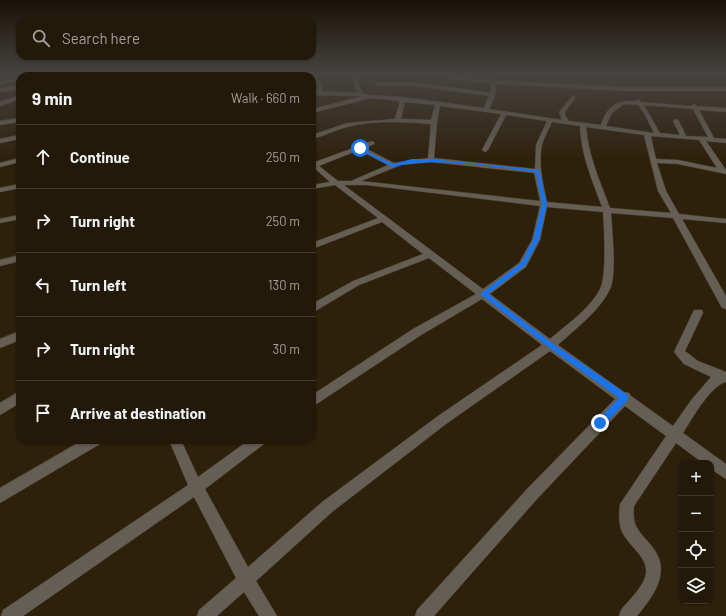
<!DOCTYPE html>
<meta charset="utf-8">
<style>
body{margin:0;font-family:Barlow,sans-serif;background:#2a2212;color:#f1f3f6}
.controls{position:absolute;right:12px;bottom:12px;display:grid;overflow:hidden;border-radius:8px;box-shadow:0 1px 3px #0004}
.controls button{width:36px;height:36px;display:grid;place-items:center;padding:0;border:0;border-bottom:1px solid #3f382a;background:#221909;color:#f1f3f6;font:20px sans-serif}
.stop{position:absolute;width:12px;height:12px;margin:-9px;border:3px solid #1a73e8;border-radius:50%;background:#fff}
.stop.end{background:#1a73e8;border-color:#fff;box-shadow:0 1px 4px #0008}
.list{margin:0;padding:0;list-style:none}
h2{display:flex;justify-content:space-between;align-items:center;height:52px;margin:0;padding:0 16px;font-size:17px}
h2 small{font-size:13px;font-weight:400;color:#a2a09c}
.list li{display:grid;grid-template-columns:26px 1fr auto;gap:12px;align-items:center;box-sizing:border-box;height:64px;padding:0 16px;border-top:1px solid #3f382a}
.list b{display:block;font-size:15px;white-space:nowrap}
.list em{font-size:13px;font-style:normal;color:#a2a09c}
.icon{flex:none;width:22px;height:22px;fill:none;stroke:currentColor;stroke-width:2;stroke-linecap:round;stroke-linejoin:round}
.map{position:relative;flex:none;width:726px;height:616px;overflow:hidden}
.search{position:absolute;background:#221909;box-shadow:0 1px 3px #0004;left:16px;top:16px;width:300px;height:44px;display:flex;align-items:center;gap:10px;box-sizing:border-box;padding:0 14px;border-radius:12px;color:#a2a09c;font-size:15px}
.panel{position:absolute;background:#221909;box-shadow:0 1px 3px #0004;left:16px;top:72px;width:300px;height:372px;border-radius:12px}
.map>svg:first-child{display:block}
</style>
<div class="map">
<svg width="726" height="616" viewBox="0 0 726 616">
<rect width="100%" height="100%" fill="#2e210c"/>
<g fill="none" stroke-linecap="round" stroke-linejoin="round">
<g stroke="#4a3e2a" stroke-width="1">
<path id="minor" d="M30,73H39L31,76H23Z
M45,73H53L47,75Z
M79,73H89L80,76H72Z
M159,73H169L160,76H151Z
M182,73H188L191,76H186Z
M218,73H226L220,76H213Z
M280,73H289L281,76H273Z
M307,73H312L322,84V91L357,93L351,73H356L362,93L367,95L403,97L484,108L489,96L415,86H377L374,84L377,82H415L490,93L491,83L458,80L429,73L494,80L627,87H726V91H627L496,84L495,95L489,109L562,120L559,112L573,95L576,97L565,112V115L569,121L601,125C607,106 616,100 636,101L638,99L641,102L691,106L694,104L697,106L726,108V112L699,110L714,138L726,139V143L706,141L726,170V174L678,164L657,163L666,191L679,214L726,219V223L682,219L726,296V309L722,308L673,218L611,213C612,230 617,275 610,289C599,312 576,328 558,345L624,392L629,393L631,396L673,426L692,399L711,377L684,364L674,352L694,310H702L703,313L685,351L698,361L726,372V382C710,386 692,419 683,433L726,464V479L711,469V463H703L676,443L634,506C632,526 638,530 650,544C673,570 655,594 637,616H619L621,610C628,601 639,591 644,580C653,560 630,548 622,532C618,522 619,514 620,504L666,436L625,406L537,499L434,616H415L417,610L527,489L615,399L550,351L446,424L332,512L256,581L277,616H259L244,592L217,616H197L199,610L236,578L194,497L23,616H1L3,610L188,485L169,440H181L198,477L249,440H265L264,444L205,489L248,567L322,502L438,416L542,345L482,299L421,335L312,407V395L413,329L476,294L429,258L359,285L312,313V304L353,281L423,254L382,222L312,249V243L378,218L335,185L312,189V185L330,182L312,166V161L315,162L372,141L375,143L374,144L365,148L394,163L428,158L431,124C403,122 374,120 347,127C335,130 324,136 312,139V135L347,123L395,119L400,101L371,98L312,113V109L363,96L312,95V91H317V85L312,79V76H309ZM405,102L435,105L431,120L401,119ZM624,104L638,105L644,113L654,133L606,126L612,113ZM644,105L693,109L708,137L686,136L679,121L676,119L673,121L680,135L660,133ZM440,106L501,114L482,150L485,152L488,150L506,115L547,121L536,145L535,169L434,158L437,122ZM552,122L580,126C581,155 592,180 602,207L547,202C543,184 538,164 542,145C544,137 549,129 552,122ZM586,127L644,135L658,191L671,213L610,208C600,181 588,155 586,127ZM651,136L699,140L717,168L678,160L656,159ZM359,150L388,165L351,181H338L319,166ZM431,162L534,173L540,201L361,181L401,165ZM344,185H367L540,206L532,240L519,263L483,289ZM547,207L603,212C604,228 607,276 600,289C589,310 567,324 550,339L490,294L526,267L540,240Z
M608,73H726V75L610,74Z
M18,76H22H20V79L0,85V81Z
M20,85V89L0,92V88Z
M20,95V99L0,106V102Z
M20,118V122L0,125V121Z
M20,135V139L0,143V139Z
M20,158V162L0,167V163Z
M20,184V188L0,192V188Z
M20,215V219L0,223V219Z
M20,255V261L0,266V260Z
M20,331V340L0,348V339Z
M20,391V403L0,415V403Z
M83,440H101L100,444L0,503V488Z"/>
</g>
<use href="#minor" fill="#645e54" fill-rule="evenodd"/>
</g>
<linearGradient id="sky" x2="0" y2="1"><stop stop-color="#191207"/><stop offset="0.46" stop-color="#464340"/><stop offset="1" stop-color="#464340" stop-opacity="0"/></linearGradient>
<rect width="726" height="160" fill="url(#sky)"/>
<path fill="#1a73e8" d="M358,147L393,164L412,159H431L539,170L547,204L539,240L525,266L488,294L552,343L628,395V400L603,426H597V421L619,398L547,346L480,294L521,263L533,240L542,204L536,172C489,167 439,156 392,167L358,149Z"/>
</svg>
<div class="controls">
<button>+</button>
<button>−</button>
<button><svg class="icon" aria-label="locate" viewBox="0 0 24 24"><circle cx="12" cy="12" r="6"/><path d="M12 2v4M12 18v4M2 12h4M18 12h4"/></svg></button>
<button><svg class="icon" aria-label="layers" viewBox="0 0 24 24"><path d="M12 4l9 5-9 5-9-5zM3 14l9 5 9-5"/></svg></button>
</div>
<div class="stop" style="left:360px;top:148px"></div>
<div class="stop end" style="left:600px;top:423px"></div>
<div class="search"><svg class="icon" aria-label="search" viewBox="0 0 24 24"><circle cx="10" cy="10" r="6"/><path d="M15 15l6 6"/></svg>Search here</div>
<section class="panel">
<h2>9 min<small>Walk · 660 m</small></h2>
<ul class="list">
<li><svg class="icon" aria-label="ahead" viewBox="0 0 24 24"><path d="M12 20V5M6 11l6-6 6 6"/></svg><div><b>Continue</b></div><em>250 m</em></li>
<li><svg class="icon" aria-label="right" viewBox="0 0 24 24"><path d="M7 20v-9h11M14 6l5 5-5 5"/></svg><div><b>Turn right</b></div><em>250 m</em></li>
<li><svg class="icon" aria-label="left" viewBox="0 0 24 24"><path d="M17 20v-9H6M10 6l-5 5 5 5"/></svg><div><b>Turn left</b></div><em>130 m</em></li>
<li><svg class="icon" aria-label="right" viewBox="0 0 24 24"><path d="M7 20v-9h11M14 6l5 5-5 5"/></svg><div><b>Turn right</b></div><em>30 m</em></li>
<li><svg class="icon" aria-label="arrive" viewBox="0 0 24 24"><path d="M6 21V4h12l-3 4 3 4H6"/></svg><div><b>Arrive at destination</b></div></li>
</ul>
</section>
</div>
